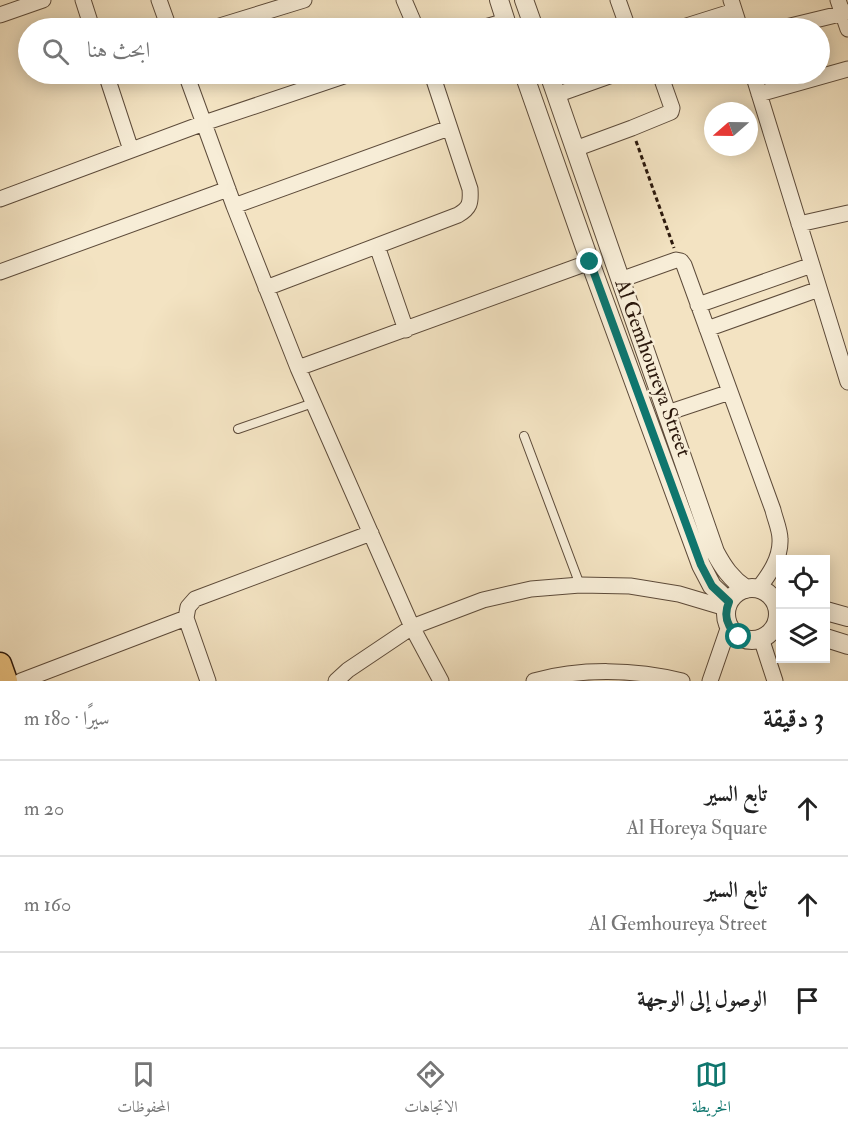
<!DOCTYPE html>
<html lang="ar">
<meta charset="utf-8">
<style>
body{margin:0;font-family:"IM FELL Double Pica",Amiri,serif;background:#f6f6f6;color:#222;direction:rtl}
.controls{position:absolute;right:18px;bottom:18px;display:grid;overflow:hidden;border-radius:0px;box-shadow:0 3px 15px #0003}
.controls button{width:54px;height:54px;display:grid;place-items:center;padding:0;border:0;border-bottom:2px solid #e0e0e0;background:#fff;color:#222;font:30px sans-serif}
.compass{position:absolute;left:704px;top:102px;width:54px;height:54px;border-radius:50%;background:#fff;box-shadow:0 3px 15px #0003;rotate:250deg}
.stop{position:absolute;width:18px;height:18px;margin:-14px;border:4px solid #0f766e;border-radius:50%;background:#fff}
.stop.end{background:#0f766e;border-color:#fff;box-shadow:0 2px 6px #0008}
.list{margin:0;padding:0;list-style:none}
h2{display:flex;justify-content:space-between;align-items:center;height:78px;margin:0;padding:0 24px;font-size:26px}
h2 small{font-size:20px;font-weight:400;color:#767676}
.list li{display:grid;grid-template-columns:39px 1fr auto;gap:18px;align-items:center;box-sizing:border-box;height:96px;padding:0 24px;border-top:2px solid #e0e0e0}
.list b{display:block;font-size:22px;white-space:nowrap}
.list p{margin:0;font-size:20px;white-space:nowrap;color:#767676}
.list em{font-size:20px;font-style:normal;color:#767676}
.icon{flex:none;width:33px;height:33px;fill:none;stroke:currentColor;stroke-width:2;stroke-linecap:round;stroke-linejoin:round}
.map{position:relative;flex:none;width:848px;height:681px;overflow:hidden;direction:ltr}
.search{position:absolute;background:#fff;box-shadow:0 3px 15px #0003;left:18px;right:18px;top:18px;height:66px;display:flex;align-items:center;gap:15px;box-sizing:border-box;padding:0 21px;border-radius:33px;color:#767676;font-size:22px}
.sheet{height:366px;background:#fff}
nav{display:flex;justify-content:space-around;align-items:center;box-sizing:border-box;height:84px;border-top:2px solid #e0e0e0;background:#fff;font-size:16px;color:#767676}
nav a{display:grid;justify-items:center;gap:3px}
nav .on{color:#0f766e}
.map>svg:first-child{display:block}
</style>
<div class="map">
<svg width="848" height="681" viewBox="0 0 848 681">
<rect width="100%" height="100%" fill="#f3e3c2"/>
<filter id="stains"><feTurbulence type="fractalNoise" baseFrequency=".00333" numOctaves="4"/><feColorMatrix values="0 0 0 0 .2 0 0 0 0 .09 0 0 0 0 .02 0 0 0 .5 -.17"/></filter>
<radialGradient id="worn" r=".72"><stop offset=".6" stop-color="#630" stop-opacity="0"/><stop offset="1" stop-color="#630" stop-opacity=".3"/></radialGradient>
<g fill="none" stroke-linecap="round" stroke-linejoin="round">
<g stroke="#5d4b3a" stroke-width="10">
<path id="service" d="M238,429L313,403
M524,436L580,585"/>
</g>
<g stroke="#5d4b3a" stroke-width="17">
<path id="minor" d="M83,0L92,28
M159,0L169,28
M404,0L416,28
M618,0L628,28
M731,0L740,28
M838,0L848,29
M0,15L43,0
M213,28L304,0
M482,28L506,21
M680,28L734,11
M782,28L848,12
M106,74L131,150
M186,74L234,206L298,368L412,627L441,681
M753,74L848,382
M759,94L848,69
M556,95L615,74
M575,149L632,128L671,112L672,108L660,74
M0,199L204,123L350,74
M234,206L449,128
M799,224L848,213
M377,246L406,330
M0,272L228,189
M620,280L676,260L681,261L684,265L773,510C775,519 780,530 780,539C781,558 769,575 758,589
M266,288L458,215C470,208 471,203 470,189L432,74
M698,305L812,265
M707,329L819,289
M298,368L590,262
M667,413L730,392
M761,638L775,681
M21,681L186,618
M208,681L186,618L188,607L195,599L371,533
M336,681L348,670L412,627L483,600L531,589L580,585L630,586L679,594L726,608
M534,681C579,668 636,669 682,681
M710,681L729,626"/>
</g>
<g stroke="#5d4b3a" stroke-width="20">
<path id="tertiary" d="M499,0L508,28
M524,0L534,28
M524,74L590,262L701,565L712,586L729,602
M549,74L715,552C723,567 731,579 746,589
M726 614a26 26 0 1 1 52 0a26 26 0 1 1-52 0Z
M826,611L848,617
M826,638L848,645"/>
</g>
<g stroke="#2b180c" stroke-width="25">
<path id="primary" d="M0,664L6,681"/>
</g>
<path stroke="#2b180c" stroke-width="3" stroke-dasharray="4.5 3" stroke-linecap="butt" d="M636,141L674,248"/>
<use href="#service" stroke="#f7edd7" stroke-width="8"/>
<use href="#minor" stroke="#f7edd7" stroke-width="15"/>
<use href="#tertiary" stroke="#f7edd7" stroke-width="18"/>
<use href="#primary" stroke="#eac281" stroke-width="22"/>
</g>
<g fill="none" stroke-linecap="round" stroke-linejoin="round">
<path stroke="#0f766e" stroke-width="8" d="M590,262L701,565L712,586L729,602C723,616 727,627 739,637"/>
</g>
<g text-anchor="middle" dominant-baseline="central" stroke-width="5" stroke-linejoin="round" paint-order="stroke">
<g font-size="21" fill="#2b180c" stroke="#f7edd7">
<text transform="translate(653 368) rotate(70)">Al Gemhoureya Street</text>
</g>
</g>
<rect width="100%" height="100%" filter="url(#stains)"/>
<rect width="100%" height="100%" fill="url(#worn)"/>
</svg>
<div class="controls">
<button><svg class="icon" aria-label="locate" viewBox="0 0 24 24"><circle cx="12" cy="12" r="6"/><path d="M12 2v4M12 18v4M2 12h4M18 12h4"/></svg></button>
<button><svg class="icon" aria-label="layers" viewBox="0 0 24 24"><path d="M12 4l9 5-9 5-9-5zM3 14l9 5 9-5"/></svg></button>
</div>
<svg class="compass" viewBox="-18 -18 36 36"><path d="M0-13l5 13h-10z" fill="#e53935"/><path d="M0 13l5-13h-10z" fill="#767676"/></svg>
<div class="stop" style="left:739px;top:637px"></div>
<div class="stop end" style="left:590px;top:262px"></div>
<div class="search"><svg class="icon" aria-label="search" viewBox="0 0 24 24"><circle cx="10" cy="10" r="6"/><path d="M15 15l6 6"/></svg>ابحث هنا</div>
</div>
<section class="sheet">
<h2>3 دقيقة<small>سيرًا · 180 m</small></h2>
<ul class="list">
<li><svg class="icon" aria-label="ahead" viewBox="0 0 24 24"><path d="M12 20V5M6 11l6-6 6 6"/></svg><div><b>تابع السير</b><p>Al Horeya Square</p></div><em>20 m</em></li>
<li><svg class="icon" aria-label="ahead" viewBox="0 0 24 24"><path d="M12 20V5M6 11l6-6 6 6"/></svg><div><b>تابع السير</b><p>Al Gemhoureya Street</p></div><em>160 m</em></li>
<li><svg class="icon" aria-label="arrive" viewBox="0 0 24 24"><path d="M6 21V4h12l-3 4 3 4H6"/></svg><div><b>الوصول إلى الوجهة</b></div></li>
</ul>
</section>
<nav>
<a class="on"><svg class="icon" aria-label="map" viewBox="0 0 24 24"><path d="M3 6l6-2 6 2 6-2v14l-6 2-6-2-6 2zM9 4v14M15 6v14"/></svg>الخريطة</a>
<a><svg class="icon" aria-label="directions" viewBox="0 0 24 24"><path d="M12 3l9 9-9 9-9-9zM9 14v-3h6M13 9l2 2-2 2"/></svg>الاتجاهات</a>
<a><svg class="icon" aria-label="saved" viewBox="0 0 24 24"><path d="M7 4h10v16l-5-4-5 4z"/></svg>المحفوظات</a>
</nav>
